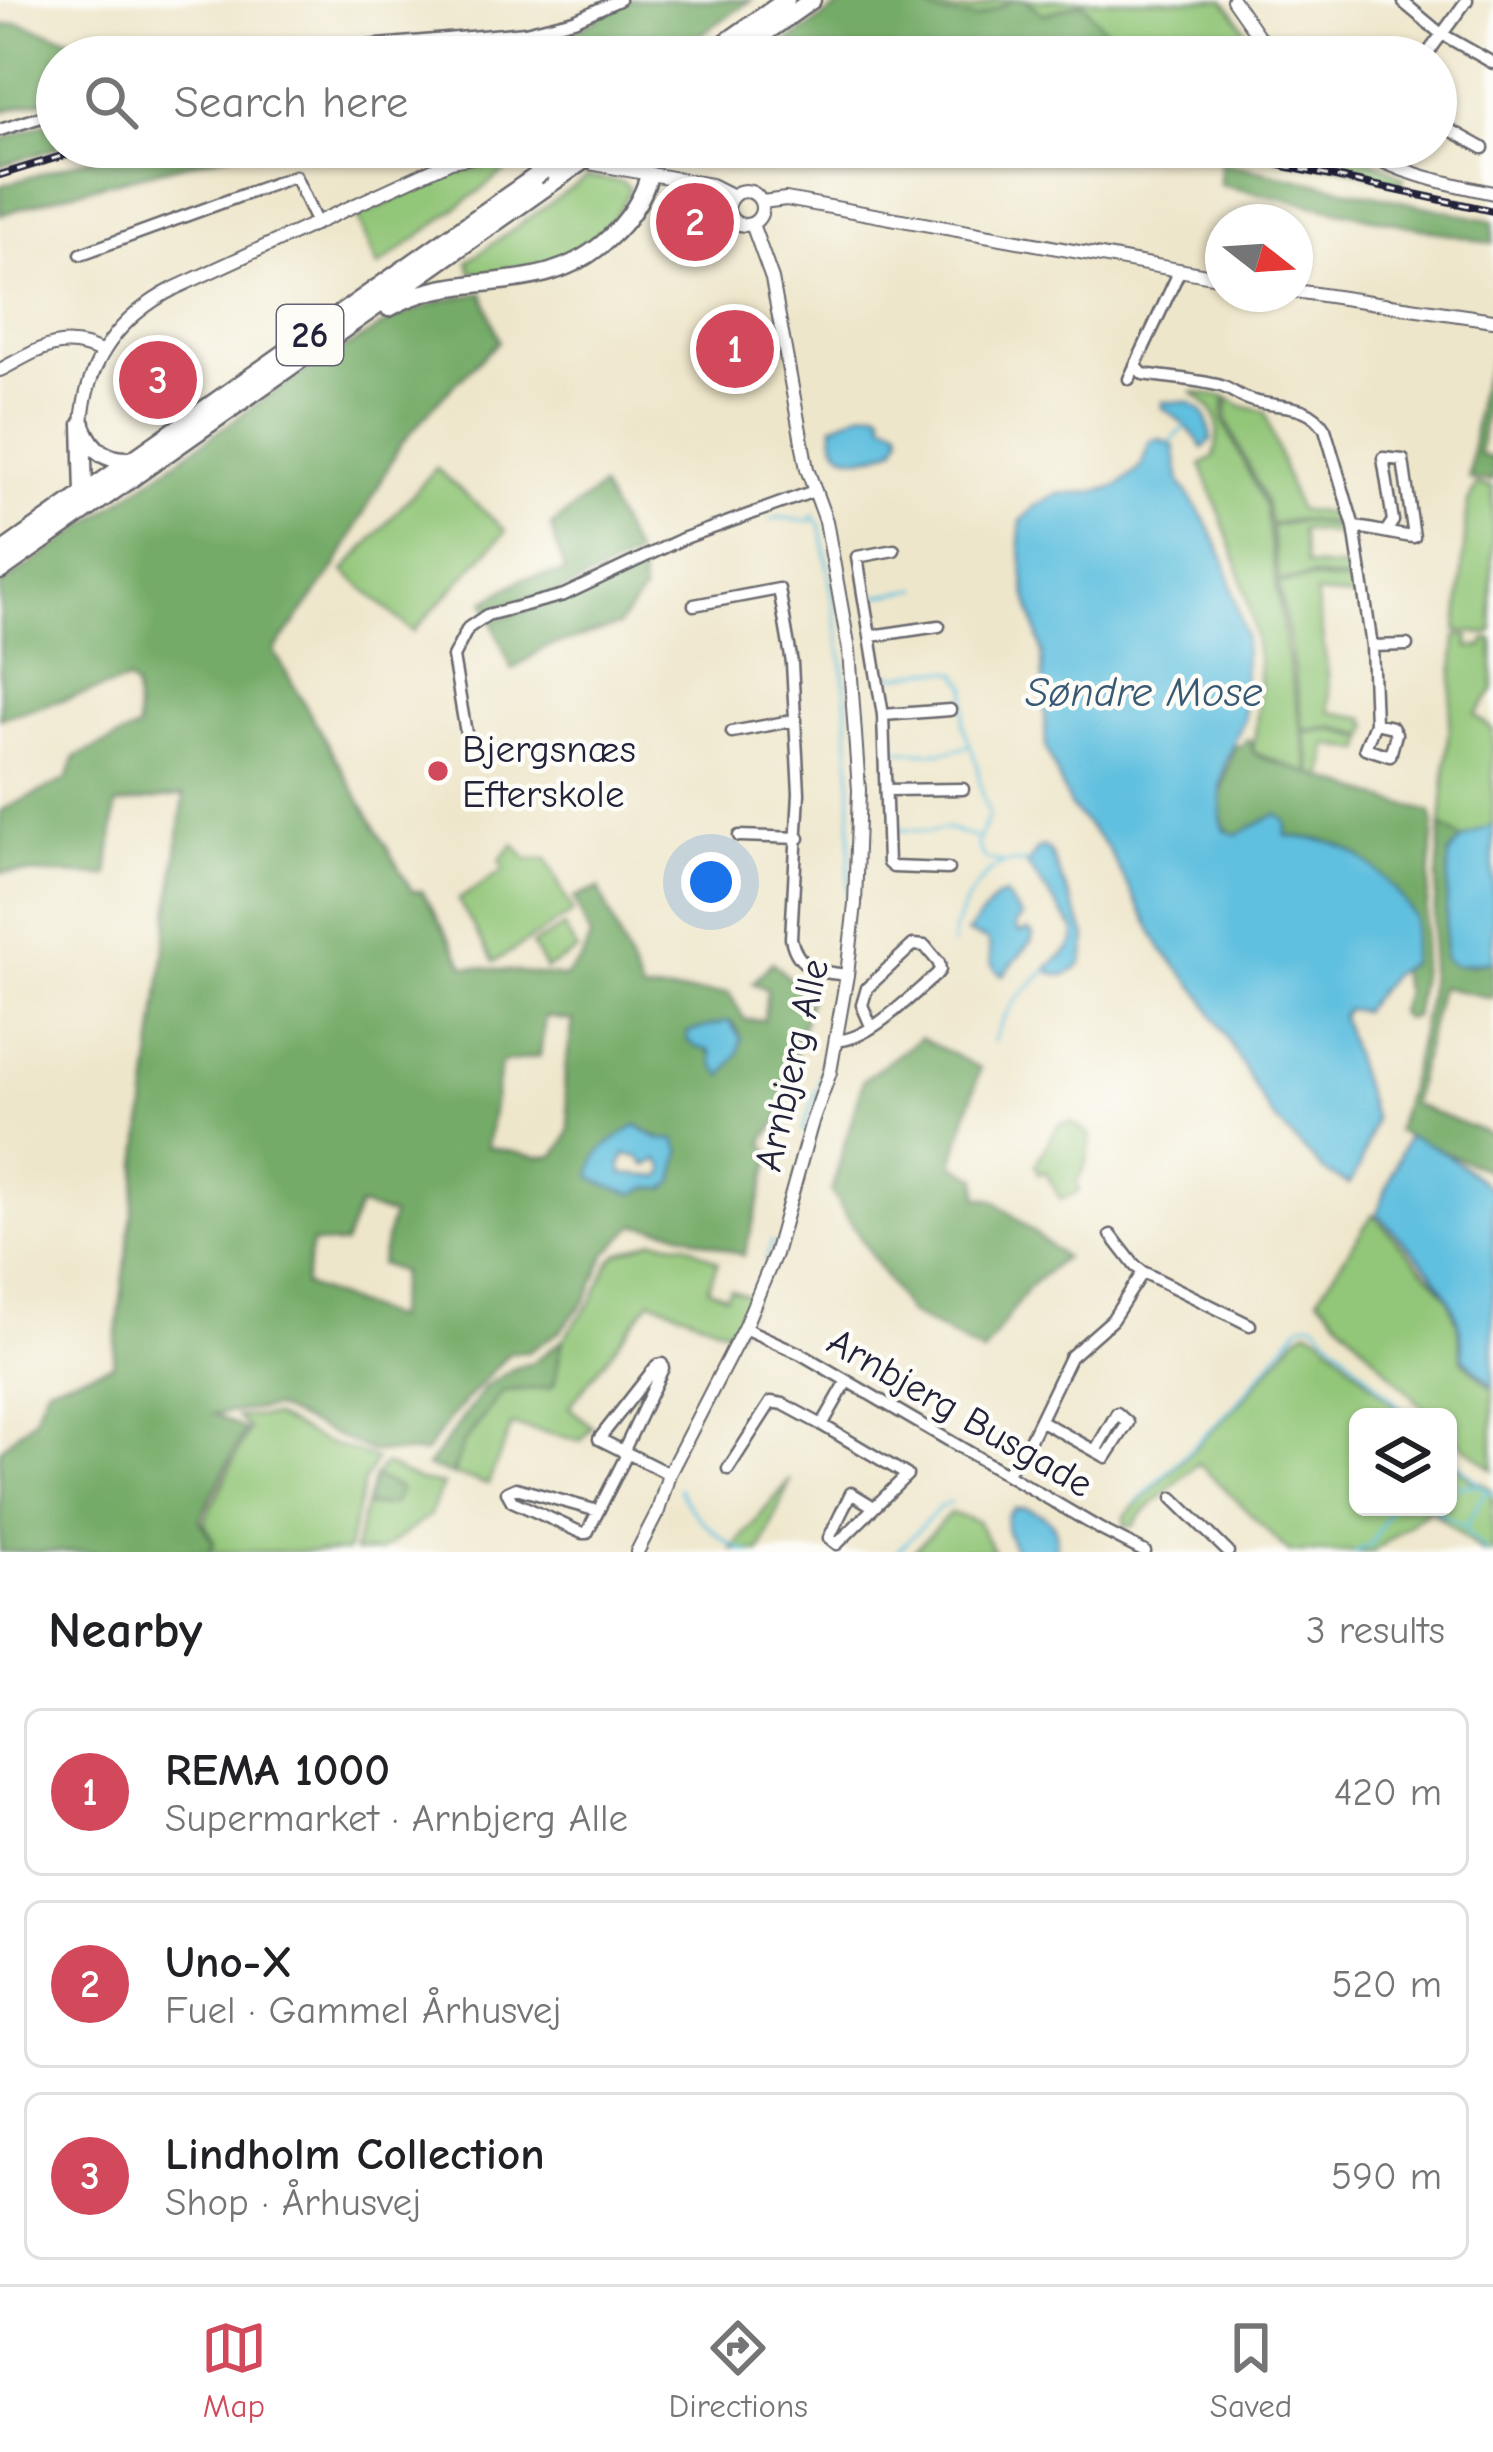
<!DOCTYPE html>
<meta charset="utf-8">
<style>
body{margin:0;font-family:"Comic Neue",sans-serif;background:#f2f2f2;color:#202124}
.controls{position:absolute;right:36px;bottom:36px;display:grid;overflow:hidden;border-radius:18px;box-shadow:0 3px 9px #0004}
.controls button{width:108px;height:108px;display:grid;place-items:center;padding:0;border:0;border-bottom:3px solid #e0e0e0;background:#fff;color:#202124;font:60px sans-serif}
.compass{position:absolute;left:1205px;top:204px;width:108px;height:108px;border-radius:50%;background:#fff;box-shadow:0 3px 9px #0004;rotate:107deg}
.you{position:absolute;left:711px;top:882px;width:42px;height:42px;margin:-30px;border:9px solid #fff;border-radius:50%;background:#1a73e8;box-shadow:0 0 0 18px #1a73e833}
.badge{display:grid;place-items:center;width:78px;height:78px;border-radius:50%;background:#d1495b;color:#fff;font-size:39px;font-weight:700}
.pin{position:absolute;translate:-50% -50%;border:6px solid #fff;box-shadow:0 3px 12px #0006}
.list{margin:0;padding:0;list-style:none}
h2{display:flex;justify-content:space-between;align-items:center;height:156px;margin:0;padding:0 48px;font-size:51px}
h2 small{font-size:39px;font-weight:400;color:#757577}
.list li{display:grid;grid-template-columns:78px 1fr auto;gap:36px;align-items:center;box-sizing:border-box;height:168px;margin:0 24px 24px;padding:0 24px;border:3px solid #e0e0e0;border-radius:18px}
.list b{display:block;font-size:45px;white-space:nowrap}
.list p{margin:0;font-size:39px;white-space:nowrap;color:#757577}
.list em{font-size:39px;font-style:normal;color:#757577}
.icon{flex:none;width:66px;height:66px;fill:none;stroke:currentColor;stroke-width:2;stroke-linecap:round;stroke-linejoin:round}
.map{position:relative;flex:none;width:1493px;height:1552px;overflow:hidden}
.search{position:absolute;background:#fff;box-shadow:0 3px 9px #0004;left:36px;right:36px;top:36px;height:132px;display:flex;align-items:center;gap:30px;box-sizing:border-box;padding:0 42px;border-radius:66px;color:#757577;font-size:45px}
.sheet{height:732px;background:#fff}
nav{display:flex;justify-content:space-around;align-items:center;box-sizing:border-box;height:168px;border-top:3px solid #e0e0e0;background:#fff;font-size:33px;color:#757577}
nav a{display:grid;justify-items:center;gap:6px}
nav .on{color:#d1495b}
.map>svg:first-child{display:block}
</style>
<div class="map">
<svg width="1493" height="1552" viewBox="0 0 1493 1552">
<rect width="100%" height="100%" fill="#fdfcf7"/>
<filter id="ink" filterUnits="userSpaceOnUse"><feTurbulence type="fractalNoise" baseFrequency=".00833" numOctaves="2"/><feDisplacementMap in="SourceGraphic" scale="24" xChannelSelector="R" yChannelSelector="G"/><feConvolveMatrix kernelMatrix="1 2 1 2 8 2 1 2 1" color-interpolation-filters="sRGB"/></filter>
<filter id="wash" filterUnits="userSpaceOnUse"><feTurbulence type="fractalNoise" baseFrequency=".004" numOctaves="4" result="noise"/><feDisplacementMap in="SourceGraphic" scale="48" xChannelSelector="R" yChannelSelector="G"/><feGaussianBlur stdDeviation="2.7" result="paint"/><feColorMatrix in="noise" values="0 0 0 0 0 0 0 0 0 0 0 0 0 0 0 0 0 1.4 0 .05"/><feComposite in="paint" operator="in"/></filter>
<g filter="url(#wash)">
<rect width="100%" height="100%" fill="#eee6ca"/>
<path fill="#92c678" stroke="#5a745a" stroke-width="3" d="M854,0H919L932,7L954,11L973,10L997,0H1224L1265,57H779Z
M1246,147H1346L1404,178L1402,184L1319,161Z
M508,163L511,167L378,267L357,217L454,172Z
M587,177L622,182L630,188C611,245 529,284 471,272L468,261Z
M1192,392L1225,397L1223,420L1265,507L1286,650L1310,774L1253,752C1256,721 1262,688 1258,657C1250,591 1226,527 1201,465L1214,457C1222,424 1219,411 1192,392Z
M1228,398L1242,406L1265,412L1297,509L1341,515L1343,525L1298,519L1271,524L1265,501L1227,421Z
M436,468L506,531L413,632L344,571Z
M1477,484L1493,488L1491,609L1493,631L1488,634L1457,631L1468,502Z
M1298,521L1344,527L1345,535L1301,530L1306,565L1352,568L1354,581L1313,576L1279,581L1271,527Z
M1310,579L1355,583L1357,597L1316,594L1328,674L1330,712L1366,718V723L1370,725L1367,735L1332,727L1304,730L1279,584Z
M1461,635L1469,637V647H1483L1485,640L1493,639V691L1475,715L1493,730V825L1462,839L1441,826L1456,637Z
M1330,729L1366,738L1362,751L1328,745L1324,778L1313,775L1305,733Z
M514,844L527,859H547L573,913L494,962L458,900L504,870L500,860Z
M564,927L577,951L546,969L532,945Z
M1071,1122L1091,1136L1087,1162L1077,1182L1079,1191L1061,1200L1045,1171L1040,1174L1035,1165L1059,1124Z
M1373,1214L1436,1283L1448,1299L1457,1323L1462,1360L1493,1390V1470L1448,1432V1417H1432L1318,1297Z
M654,1240L686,1244L718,1262L708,1288L726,1296L730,1289L749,1296L752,1301L736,1334L651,1300L569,1407L592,1427L581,1441L512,1425L488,1484L453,1475L463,1444L503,1391L549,1388L554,1384L563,1339L592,1301L609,1263L617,1254Z
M1307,1329L1322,1336L1406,1417H1358V1507H1448V1458L1473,1482H1482L1493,1491V1552H1482L1430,1509L1372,1552H1289L1198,1463L1139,1517L1134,1526H1125V1516L1241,1402L1296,1337Z
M272,1416C292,1424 309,1436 328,1443C345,1449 360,1452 376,1460L364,1481L347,1552H210L214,1542L204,1522L249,1429L237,1417Z
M384,1464L420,1481L443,1485L429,1516L380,1552H354L365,1506L390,1505L399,1488L374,1477Z
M791,1479L760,1552L732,1549Z
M950,1513L977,1521L994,1552H913Z"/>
<path fill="#75ab68" stroke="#4c6652" stroke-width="3" fill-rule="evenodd" d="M632,0H751L676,52L569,34Z
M848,0H914L938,14L976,18L1014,0H1026L1043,14L1083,3L1105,29L1097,46L1098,57H766Z
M17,23L133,57H57V97L0,112V26Z
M564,33L563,57H351L512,45Z
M57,119V147H60L0,166V140Z
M127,147H255L66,194L0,215V186Z
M1220,162L1493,221V244L1220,185Z
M483,293L499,341L441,398L400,445L335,568L274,651L412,891H422L465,966L564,977L581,960L590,937L574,898L599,888L642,992L729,993L745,1020H764L767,989L753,983L772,962L810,998L778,1121L763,1141L772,1156L744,1256L672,1230L635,1225L606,1254L586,1300L560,1331L528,1352L509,1353L451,1417L425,1453L372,1452L274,1408L214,1414L245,1430L200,1520L214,1543L210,1552H0V1449L34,1418L47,1386L113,1365L184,795L116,805L108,876L0,872V811L67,779L75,757L138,729L135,688L128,681L0,718V586L288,382L397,317L444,300ZM545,1017L573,1021C571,1041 562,1072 565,1091C569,1119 576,1133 554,1156L538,1157L487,1147L501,1063L540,1056ZM729,1021C741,1029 740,1041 738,1053L714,1056L688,1032ZM637,1125L664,1141L667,1188L649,1187L633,1194L599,1182ZM359,1206L392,1215L380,1264L401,1272L394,1319L304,1285L312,1243L344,1245Z
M1493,355L1479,455L1493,458V481L1469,479L1478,395Z
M601,487L636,556L563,591L488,610L485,602L524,578L565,573L551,526Z
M640,565L643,593L618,626L544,648L512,670L492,621L565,598Z
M1247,739L1251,741L1253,752L1260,757L1391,801L1431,812L1434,825L1421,975L1414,1017L1404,1019L1399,1012L1405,992L1399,970L1410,963L1415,918C1398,891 1373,864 1344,848C1327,839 1305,838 1286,836L1284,828L1233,835C1207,818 1228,772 1234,746L1243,745Z
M1441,826L1462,839L1449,854L1468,965L1493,961V998L1440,987L1412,1104L1493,1135V1173L1396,1131L1414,1066L1428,996Z
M920,1038L980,1068L953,1164L978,1178V1197L994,1200L1064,1257L1028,1288L983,1354L908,1312L831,1192L863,1080Z
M563,1339L554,1384L550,1388L503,1391L463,1444L452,1475L427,1467L486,1386L512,1369L534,1362Z
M374,1477L400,1489L393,1505L365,1506Z"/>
<path fill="#61c0df" stroke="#42718d" stroke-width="3" fill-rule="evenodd" d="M1202,36H1210L1223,43L1228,57H1181Z
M1189,402C1206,410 1209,421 1211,440L1203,448C1192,431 1180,418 1162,408V402Z
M877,410L882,412L884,422L900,427L901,436L895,448C867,460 831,466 833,425L862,412Z
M1160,439L1174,446L1180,482L1206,521L1224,558L1245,635L1244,719L1226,761L1221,784V819L1225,830L1237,835L1277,814L1286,821V836C1306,839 1326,839 1345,848C1373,863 1399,891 1415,918L1410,963L1391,975L1362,1011L1346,1009L1341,1016L1374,1120L1359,1169L1349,1184L1324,1171L1271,1115L1202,995L1162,949L1107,847L1070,806L1046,748L1042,652L1026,592L1020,545L1021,521L1034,507L1057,494L1093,492L1118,486L1141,467L1150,441Z
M1493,825V961L1455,965L1444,958L1449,854L1462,839Z
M1044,847L1050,852L1087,938L1083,961C1074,974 1059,981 1047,969C1058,955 1076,952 1075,930L1027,865L1038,849Z
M1005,895L1022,917L1016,924V930L1021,933L1028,930L1033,935L1031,942L1003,975C983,964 995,954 987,940L967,933L996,898Z
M729,1021L741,1039L738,1053L723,1076L714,1065L711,1051L696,1047L687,1040L688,1032Z
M637,1125L658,1139L675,1140L681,1151L674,1182L667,1188L649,1187L633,1194L599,1182L591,1177C591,1150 618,1138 637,1125ZM625,1154L639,1157L647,1166L658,1160L665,1168L663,1175L660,1177L623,1174L621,1166Z
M1407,1136C1440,1144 1468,1171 1493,1191V1386L1463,1357C1462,1290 1419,1260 1377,1213Z
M1025,1508C1048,1514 1064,1529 1053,1552H1015L1006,1529L1007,1516L1014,1509Z"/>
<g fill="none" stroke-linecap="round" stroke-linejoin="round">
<path stroke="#61c0df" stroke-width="3" d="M1171,442L1186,425
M815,514L813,519L819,522L821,528C830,581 840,633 845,686C854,779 852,872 841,965
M770,520C786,513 797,525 813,519
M874,596L919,589
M885,674L900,676L928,670L954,672L958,673L967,687L963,725L978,767L979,781L989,815L977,845L985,859L1003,863
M894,749C917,753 945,756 967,746
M896,829L929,832L947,829L976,838
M953,945C951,922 977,879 997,867C1007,861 1017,862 1027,863
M994,1041C1003,1010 1023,991 1047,970
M803,1131L819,1083L839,980
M765,1261L772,1242
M1448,1455L1478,1482
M667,1463L749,1301
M1448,1486L1481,1485L1493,1494
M679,1488C686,1510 726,1547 749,1552
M1137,1502L1238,1402L1302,1323L1314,1322L1410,1417
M1433,1509L1465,1527L1469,1535L1487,1552
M1466,1526L1483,1495L1489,1490
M897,1552L940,1507L950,1502
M1355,1552L1371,1544L1391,1507"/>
</g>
</g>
<g filter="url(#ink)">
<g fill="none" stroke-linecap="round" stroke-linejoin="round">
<g stroke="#69676d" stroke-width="15">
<path id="minor" d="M1404,3L1440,33L1493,63
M277,57L299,52L525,32L574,20L619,0
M1425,57L1467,0
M1436,122L1483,148
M0,130L57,112
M81,254L295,176L317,224
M1135,365L1143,374C1168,378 1196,379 1221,386C1230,389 1237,395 1247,399C1275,410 1307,399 1325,429L1354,527L1372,646L1375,723L1365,748L1390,756L1396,734L1392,727L1375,723
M1129,379L1180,270
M1354,527C1375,529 1393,535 1414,537L1403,460L1383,458L1393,521L1387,530
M894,550L857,557L883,715L888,863L893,867L948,869
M694,605L779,589L792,663L799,793L791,938C797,969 819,972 847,975
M871,636L939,626
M1372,646L1407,645
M883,715L950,710
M732,732L796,720
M466,733L453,657L468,628L487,615L564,595L682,539L814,491
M886,790L963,789
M739,836L799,838
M836,1040C866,1043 913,994 936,975L940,970L939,963L925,946L913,945L867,988L862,1005L871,1026
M1111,1235L1135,1266L1143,1272
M744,1328L801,1354L1102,1530L1145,1552
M847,1381L822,1425L907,1475L837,1544L829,1538L851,1493L874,1507
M1041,1421L1106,1457L1128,1423L1117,1413L1095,1451
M623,1452L663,1368L662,1364L657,1365L599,1439L669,1474
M728,1469L771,1402L783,1404L822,1425
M1007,1472L1028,1444L1070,1357L1112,1320L1143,1272L1250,1325
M1173,1498L1228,1552
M598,1511L516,1488L507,1492L512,1501L582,1533H587L627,1454"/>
</g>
<g stroke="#69676d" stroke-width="16">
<path id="tertiary" d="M1233,0L1273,57
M1357,147C1398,174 1446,183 1493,193
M728 208a17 17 0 1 1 34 0a17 17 0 1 1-34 0Z
M762,202L786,199L1223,278
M1295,291L1493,320
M0,370C37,351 61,331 103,353
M82,424C86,361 120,316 175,288L451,161L499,152L534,153L711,185L733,196
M637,1552L658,1511L669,1474L744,1328L775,1254L811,1125L830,1072L847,975L855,904L859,790L849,650L826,521L807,469L772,279L752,224"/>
</g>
<g stroke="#69676d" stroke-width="21">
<path id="primary" d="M705,57L786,0
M731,57L812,0
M389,308C459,266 542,302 609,238C627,222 643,199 649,175
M82,424L84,494
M83,428C93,452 107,461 132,460
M0,553L536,176
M0,571L556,180"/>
</g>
<use href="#minor" stroke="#fff" stroke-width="10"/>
<use href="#tertiary" stroke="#fff" stroke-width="12"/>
<use href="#primary" stroke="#fff" stroke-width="16"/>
<g stroke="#22223b" stroke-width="8">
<path id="rail" d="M1196,147L1493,211
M0,175L91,147"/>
</g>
<use href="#rail" stroke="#fdfcf7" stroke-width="3" stroke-dasharray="9" stroke-linecap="butt"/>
<g stroke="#69676d" stroke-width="21" stroke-linecap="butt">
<path id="primary-bridge" d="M536,176L577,147
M556,180L603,147"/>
</g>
<use href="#primary-bridge" stroke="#fff" stroke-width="16"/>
</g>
</g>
<circle fill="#d1495b" stroke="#fdfcf7" stroke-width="4.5" cx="438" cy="771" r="12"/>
<g text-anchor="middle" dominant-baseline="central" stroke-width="9" stroke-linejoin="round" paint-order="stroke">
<rect fill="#fdfcf7" stroke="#646373" stroke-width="3" x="277" y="305" width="66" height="60" rx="9"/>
<g font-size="36" font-weight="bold" fill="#22223b">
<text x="310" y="335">26</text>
</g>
<g font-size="39" fill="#22223b" stroke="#fdfcf7" text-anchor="start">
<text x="462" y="749">Bjergsnæs<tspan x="462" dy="45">Efterskole</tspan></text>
</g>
<g font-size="39" fill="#22223b" stroke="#fdfcf7">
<text transform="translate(792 1065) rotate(-77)">Arnbjerg Alle</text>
<text transform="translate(960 1413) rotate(30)">Arnbjerg Busgade</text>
</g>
<g font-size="42" font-style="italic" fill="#385974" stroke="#fdfcf7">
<text x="1144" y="692">Søndre Mose</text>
</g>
</g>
</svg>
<div class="controls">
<button><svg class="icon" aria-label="layers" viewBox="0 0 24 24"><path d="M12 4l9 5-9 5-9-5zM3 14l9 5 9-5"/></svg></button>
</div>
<svg class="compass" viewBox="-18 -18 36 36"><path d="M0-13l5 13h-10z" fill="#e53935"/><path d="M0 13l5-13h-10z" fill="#757577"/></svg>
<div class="you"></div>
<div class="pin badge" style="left:735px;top:349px">1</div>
<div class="pin badge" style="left:695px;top:222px">2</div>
<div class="pin badge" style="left:158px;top:380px">3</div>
<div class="search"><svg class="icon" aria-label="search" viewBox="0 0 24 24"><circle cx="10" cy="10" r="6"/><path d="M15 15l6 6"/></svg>Search here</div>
</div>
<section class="sheet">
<h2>Nearby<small>3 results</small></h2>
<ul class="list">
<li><span class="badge">1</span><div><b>REMA 1000</b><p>Supermarket · Arnbjerg Alle</p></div><em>420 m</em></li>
<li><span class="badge">2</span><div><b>Uno-X</b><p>Fuel · Gammel Århusvej</p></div><em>520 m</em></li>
<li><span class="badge">3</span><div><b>Lindholm Collection</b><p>Shop · Århusvej</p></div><em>590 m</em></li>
</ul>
</section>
<nav>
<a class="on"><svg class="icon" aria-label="map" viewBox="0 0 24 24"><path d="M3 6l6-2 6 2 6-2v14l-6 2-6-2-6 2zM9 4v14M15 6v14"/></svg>Map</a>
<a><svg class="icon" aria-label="directions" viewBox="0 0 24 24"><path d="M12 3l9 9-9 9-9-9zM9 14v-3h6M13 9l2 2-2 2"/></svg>Directions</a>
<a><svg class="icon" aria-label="saved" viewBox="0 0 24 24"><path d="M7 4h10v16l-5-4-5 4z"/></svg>Saved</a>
</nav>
